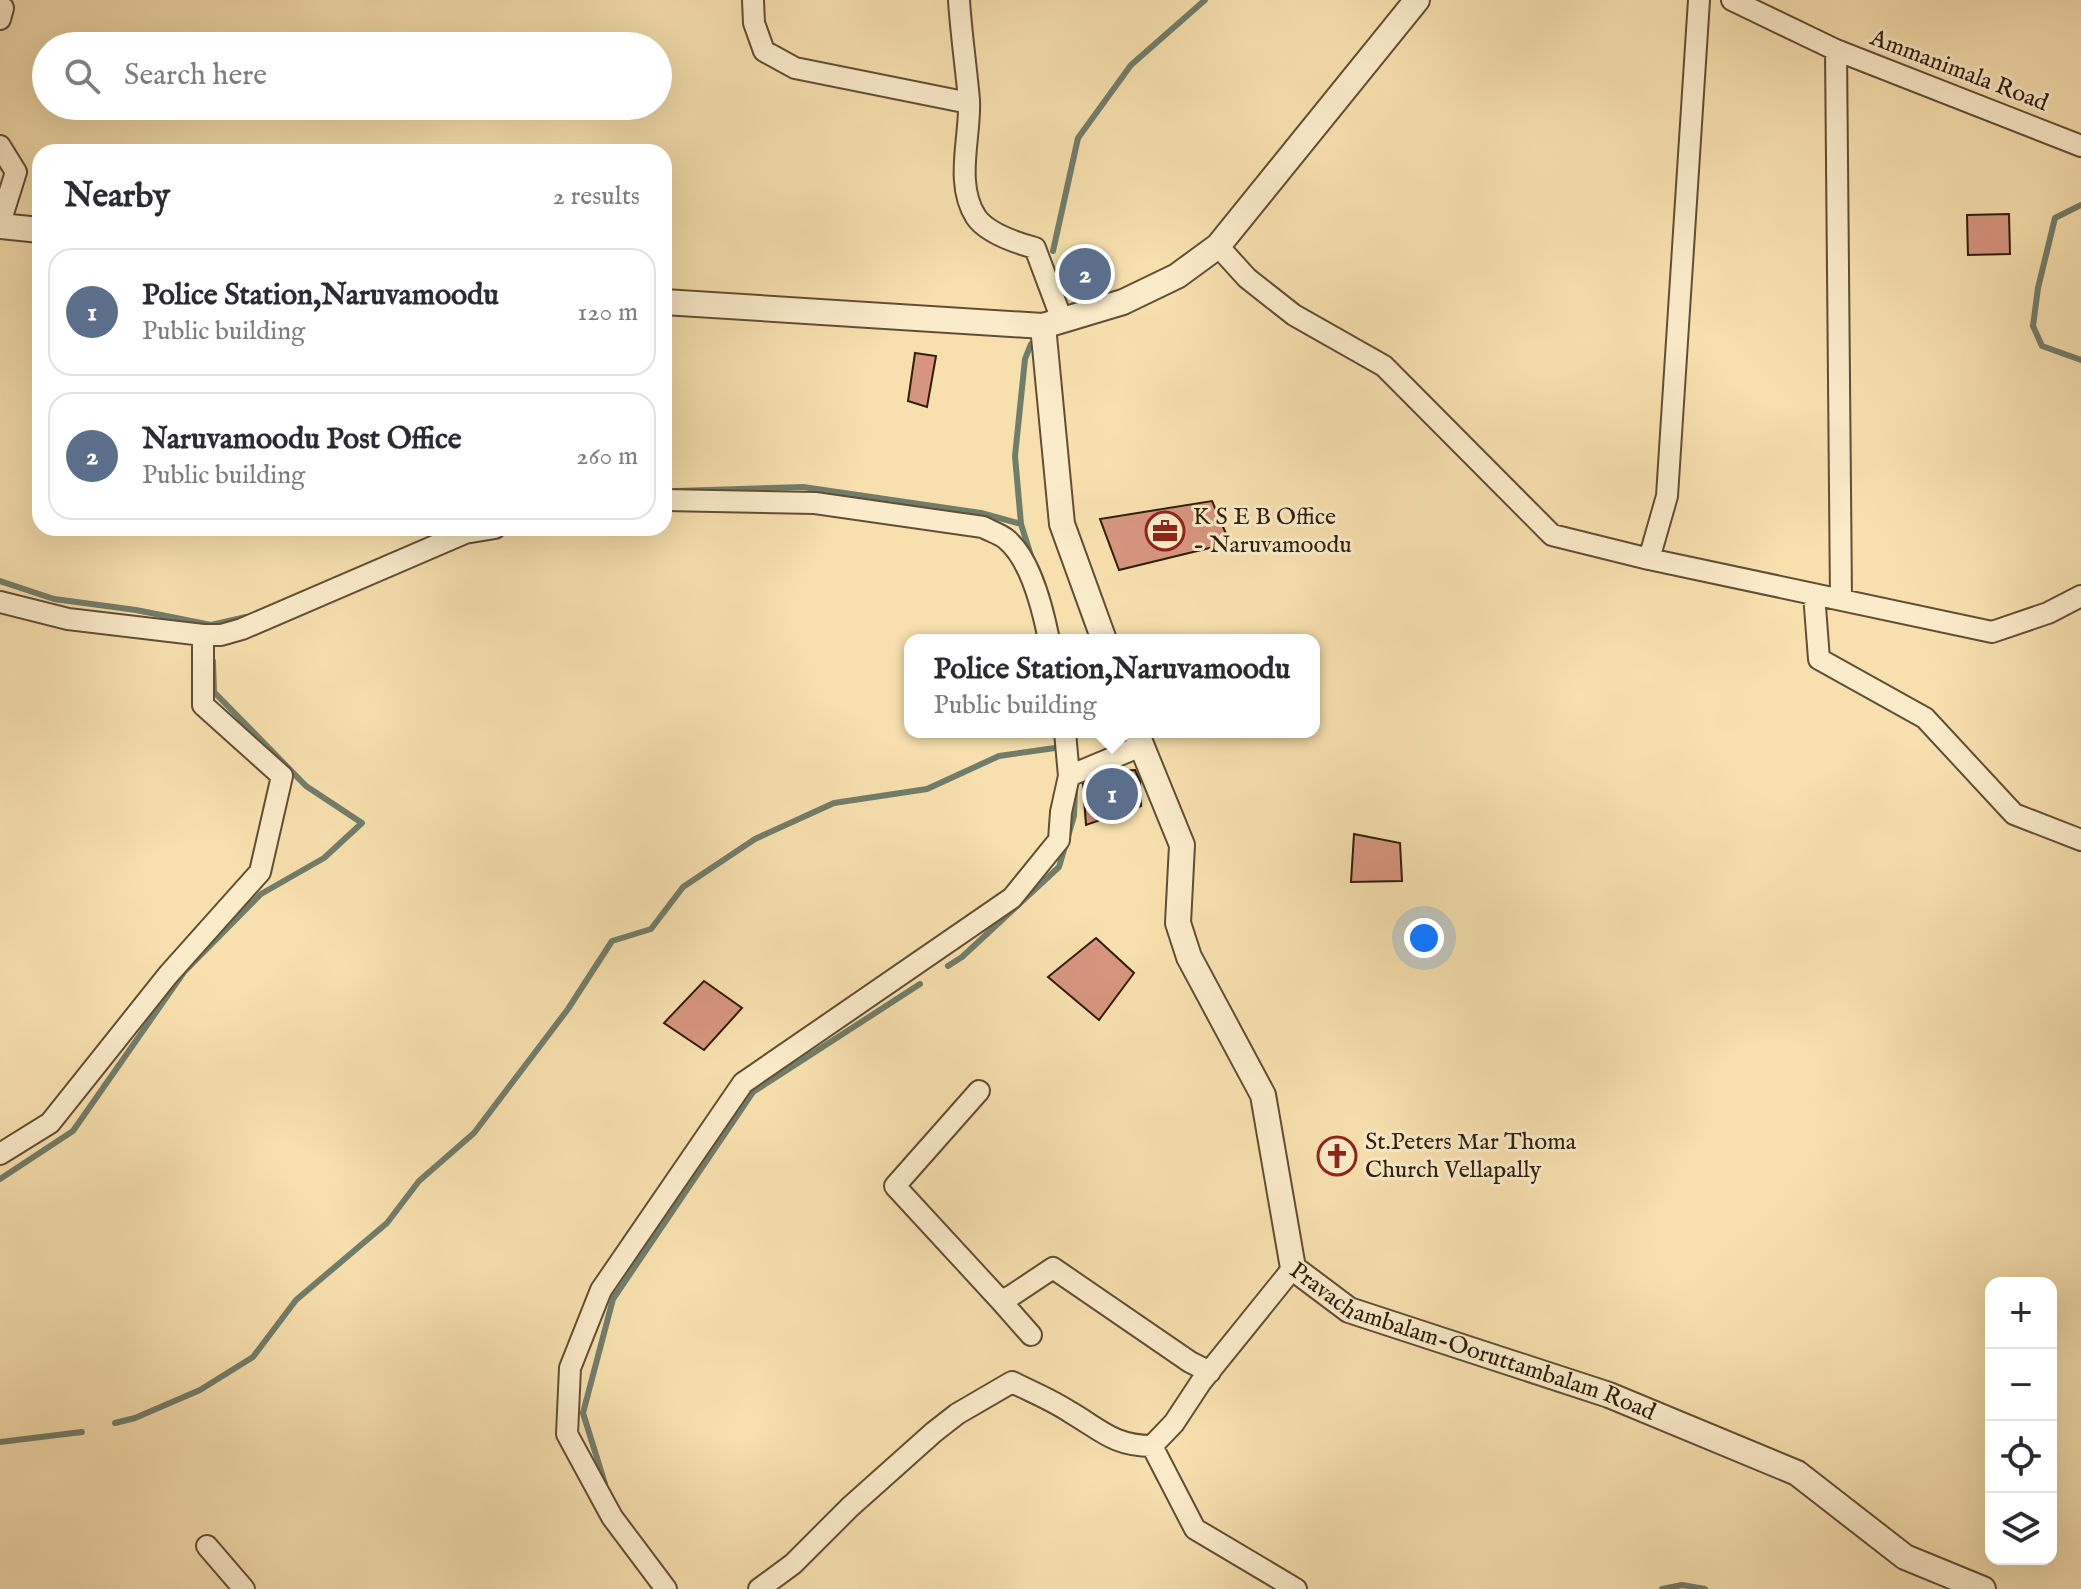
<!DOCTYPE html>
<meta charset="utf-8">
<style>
body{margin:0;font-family:"IM FELL English",serif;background:#f7f7f7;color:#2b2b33}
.controls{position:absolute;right:24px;bottom:24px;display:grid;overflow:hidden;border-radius:16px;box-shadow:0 8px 32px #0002}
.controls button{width:72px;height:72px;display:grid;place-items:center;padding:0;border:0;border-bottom:2px solid #e1e1e2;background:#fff;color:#2b2b33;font:40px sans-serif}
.you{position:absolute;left:1424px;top:938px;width:28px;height:28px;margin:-20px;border:6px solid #fff;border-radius:50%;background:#1a73e8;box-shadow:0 0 0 12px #1a73e833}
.badge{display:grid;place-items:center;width:52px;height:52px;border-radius:50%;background:#8f2418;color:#fff;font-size:26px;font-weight:700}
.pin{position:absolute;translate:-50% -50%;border:4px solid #fff;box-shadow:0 2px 8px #0006}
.popup{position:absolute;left:904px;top:634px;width:416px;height:104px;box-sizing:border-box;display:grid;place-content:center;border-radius:16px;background:#fff;filter:drop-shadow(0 2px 6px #0005);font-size:26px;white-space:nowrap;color:#7c7c81}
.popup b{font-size:30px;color:#2b2b33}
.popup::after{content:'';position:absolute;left:50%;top:100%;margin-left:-16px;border:16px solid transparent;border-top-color:#fff}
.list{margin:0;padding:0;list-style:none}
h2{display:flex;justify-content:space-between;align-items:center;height:104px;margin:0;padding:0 32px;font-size:34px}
h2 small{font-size:26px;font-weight:400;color:#7c7c81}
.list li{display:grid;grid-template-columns:52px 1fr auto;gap:24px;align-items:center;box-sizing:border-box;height:128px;margin:0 16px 16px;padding:0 16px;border:2px solid #e1e1e2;border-radius:24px}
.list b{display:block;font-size:30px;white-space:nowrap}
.list p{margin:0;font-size:26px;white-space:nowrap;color:#7c7c81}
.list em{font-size:26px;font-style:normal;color:#7c7c81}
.icon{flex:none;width:44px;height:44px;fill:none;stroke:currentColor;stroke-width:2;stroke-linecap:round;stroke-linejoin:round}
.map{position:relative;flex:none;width:2081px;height:1589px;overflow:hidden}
.search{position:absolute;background:#fff;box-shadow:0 8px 32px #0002;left:32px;top:32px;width:640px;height:88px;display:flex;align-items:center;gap:20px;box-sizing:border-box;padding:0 28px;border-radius:44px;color:#7c7c81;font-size:30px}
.panel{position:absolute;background:#fff;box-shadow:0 8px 32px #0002;left:32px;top:144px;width:640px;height:392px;border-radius:24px}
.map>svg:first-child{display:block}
</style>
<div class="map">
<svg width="2081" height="1589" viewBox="0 0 2081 1589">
<rect width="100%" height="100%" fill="#f7e0ae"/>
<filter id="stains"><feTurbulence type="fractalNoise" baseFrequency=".0025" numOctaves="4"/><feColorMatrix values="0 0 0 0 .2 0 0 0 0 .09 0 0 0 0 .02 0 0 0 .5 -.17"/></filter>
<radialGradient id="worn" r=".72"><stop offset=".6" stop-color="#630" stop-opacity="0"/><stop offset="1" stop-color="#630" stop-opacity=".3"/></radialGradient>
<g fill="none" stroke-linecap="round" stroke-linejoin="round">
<path stroke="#717d6b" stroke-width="6" d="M2081,205L2055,218L2038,288L2033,326L2042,346L2081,360
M1053,251L1078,138L1131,65L1205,0
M676,491L803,487L981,513L1021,524L1032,559
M1021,524L1015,456L1025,359L1031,344
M0,581L54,599L136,610L211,625L246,617
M948,966L962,957L1059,867L1074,816L1075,791
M0,1179L73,1131L184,972L261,894L324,858L362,823L306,786L214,692L213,661
M115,1423L135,1418L200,1390L253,1357L296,1300L387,1223L419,1181L474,1133L568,1009L612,941L651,929L683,887L755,839L834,803L927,789L999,756L1062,747
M0,1442L82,1432
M605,1484L583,1413L613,1299L753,1092L920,984
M1662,1589L1682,1585L1705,1589"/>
</g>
<path fill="#d7957f" stroke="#2f1d0d" stroke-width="2" d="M2009,214L2010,254L1968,255L1967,215Z
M1090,257L1102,283L1078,289L1067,263Z
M915,353L936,356L927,407L908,401Z
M1212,501L1230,543L1119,570L1100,519Z
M1135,770L1140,781L1141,806L1086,825L1083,784L1115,771Z
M1354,834L1400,843L1402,881L1351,882Z
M1096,938L1134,973L1099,1020L1048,977Z
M704,981L742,1008L704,1050L664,1023Z"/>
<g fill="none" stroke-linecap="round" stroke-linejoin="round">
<g stroke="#614e35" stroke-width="24">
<path id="minor" d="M753,0L754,23L764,51L795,68L969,103
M959,0C961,33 966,66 969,100C971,136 954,183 976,217C987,233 1017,243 1035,248L1062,320
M1732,0L1836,50L2081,146
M0,19L3,8
M1836,50L1841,600
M0,146L16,172L0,223
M1218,246L1247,278L1294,315L1384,366L1552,535L1649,559L1667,496L1699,0
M664,500L815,503L983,527C990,531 1000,534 1006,539C1031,559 1043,610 1049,640
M1649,559L1992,632L2048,613L2081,596
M1814,594L1819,659L1925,718L2014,814L2081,840
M0,602L68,619L203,635
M1065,732L1069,776
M979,1091L895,1186L1001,1301L1011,1296L1053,1268L1190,1362L1210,1372
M0,1154L50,1123L168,975L260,872L282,776L203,705V635H221L242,629L465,533L495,528
M1001,1301L1031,1335
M1152,1446L1195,1529L1296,1589
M207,1546L244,1589
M666,1589L612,1517L567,1434L570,1368L601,1290L743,1083L1012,898L1059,840L1061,812L1069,776L1141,746
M759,1589L793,1564L850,1507L934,1432L957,1414L1012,1382C1032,1392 1052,1400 1070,1412C1101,1430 1114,1446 1152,1446L1174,1423L1201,1382L1293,1268"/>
</g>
<g stroke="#614e35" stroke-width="28">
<g id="tertiary">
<path d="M0,226L40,230"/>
<path d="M664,302L1043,326L1123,302L1177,276L1218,246L1417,0"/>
<path d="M1043,326L1062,524L1104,640"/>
<path id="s1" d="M1136,732L1182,845L1178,923L1189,957L1263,1095L1293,1268L1349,1310L1609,1395L1797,1473L1905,1557L1983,1589"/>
</g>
</g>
<use href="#minor" stroke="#faebca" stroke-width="20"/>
<use href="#tertiary" stroke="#faebca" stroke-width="24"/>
</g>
<defs>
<g id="office-ring" transform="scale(2)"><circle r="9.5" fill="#faebca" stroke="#8f2418" stroke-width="1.5"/><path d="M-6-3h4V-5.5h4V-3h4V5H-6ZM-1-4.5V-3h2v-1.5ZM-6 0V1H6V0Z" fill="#8f2418"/></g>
<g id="church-ring" transform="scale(2)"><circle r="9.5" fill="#faebca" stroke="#8f2418" stroke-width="1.5"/><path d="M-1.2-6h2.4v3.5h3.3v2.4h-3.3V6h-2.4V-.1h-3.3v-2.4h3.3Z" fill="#8f2418"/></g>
</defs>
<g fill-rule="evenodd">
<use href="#office-ring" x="1165" y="531"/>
<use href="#church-ring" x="1337" y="1156"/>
</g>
<g text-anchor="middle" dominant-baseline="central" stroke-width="6" stroke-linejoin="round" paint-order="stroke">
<g font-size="24" fill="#2f1d0d" stroke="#faebca">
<text transform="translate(1959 71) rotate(21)">Ammanimala Road</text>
<text stroke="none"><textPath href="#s1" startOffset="764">Pravachambalam-Ooruttambalam Road</textPath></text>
</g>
<g font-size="24" fill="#2f1d0d" stroke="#faebca" text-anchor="start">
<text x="1193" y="517">K S E B Office<tspan x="1193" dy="28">- Naruvamoodu</tspan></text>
<text x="1365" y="1142">St.Peters Mar Thoma<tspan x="1365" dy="28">Church Vellapally</tspan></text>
</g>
</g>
<rect width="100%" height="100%" filter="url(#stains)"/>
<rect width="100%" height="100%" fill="url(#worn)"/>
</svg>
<div class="controls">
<button>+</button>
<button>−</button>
<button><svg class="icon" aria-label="locate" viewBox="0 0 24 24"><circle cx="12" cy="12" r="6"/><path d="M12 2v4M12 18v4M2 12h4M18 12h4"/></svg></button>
<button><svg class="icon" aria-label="layers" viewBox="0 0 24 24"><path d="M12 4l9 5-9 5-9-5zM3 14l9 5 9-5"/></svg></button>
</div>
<div class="you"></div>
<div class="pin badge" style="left:1112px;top:794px;background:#5c6f8a">1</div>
<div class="popup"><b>Police Station,Naruvamoodu</b>Public building</div>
<div class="pin badge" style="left:1085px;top:274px;background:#5c6f8a">2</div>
<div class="search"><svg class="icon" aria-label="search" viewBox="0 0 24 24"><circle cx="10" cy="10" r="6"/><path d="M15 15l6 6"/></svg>Search here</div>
<section class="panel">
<h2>Nearby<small>2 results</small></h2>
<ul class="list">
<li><span class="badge" style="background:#5c6f8a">1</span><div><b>Police Station,Naruvamoodu</b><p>Public building</p></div><em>120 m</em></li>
<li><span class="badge" style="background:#5c6f8a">2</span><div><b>Naruvamoodu Post Office</b><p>Public building</p></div><em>260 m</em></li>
</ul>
</section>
</div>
